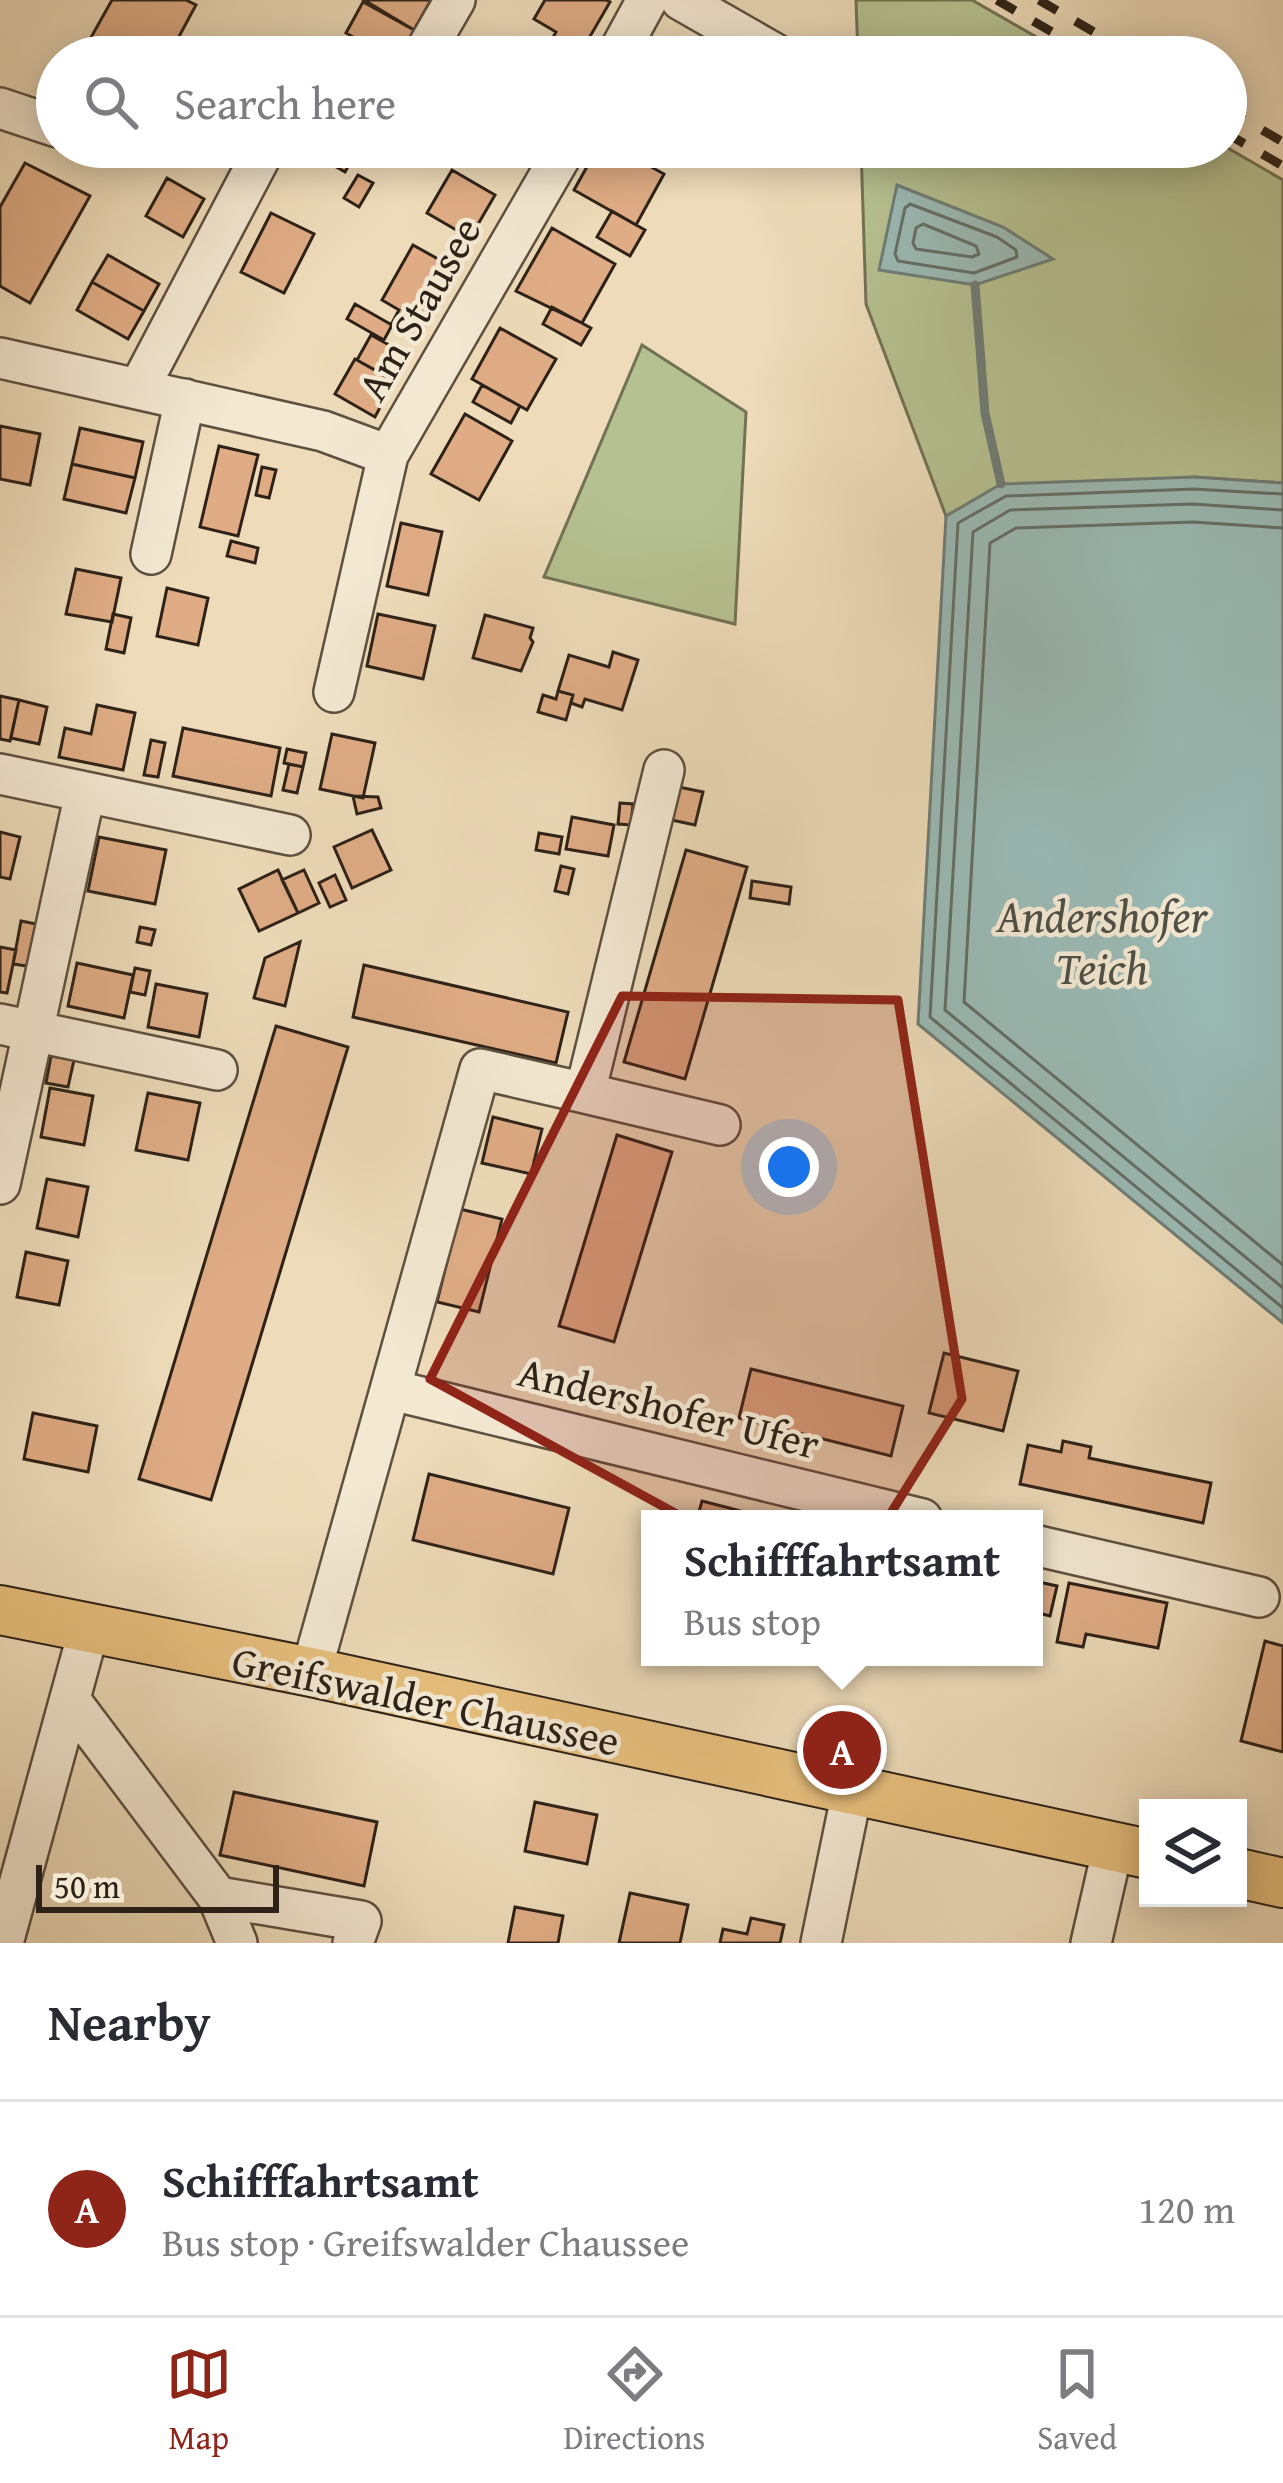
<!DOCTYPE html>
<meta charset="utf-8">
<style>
body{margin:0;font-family:"Gentium Book Plus",serif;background:#f7f7f7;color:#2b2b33}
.controls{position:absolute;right:36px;bottom:36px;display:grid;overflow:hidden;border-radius:0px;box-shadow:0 6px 30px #0003}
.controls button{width:108px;height:108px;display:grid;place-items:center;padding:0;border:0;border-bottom:3px solid #e1e1e2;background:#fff;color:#2b2b33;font:60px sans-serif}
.scale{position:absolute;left:36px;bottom:30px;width:243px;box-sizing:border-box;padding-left:12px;border:6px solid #2e2218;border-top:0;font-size:33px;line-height:42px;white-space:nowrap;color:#2e2218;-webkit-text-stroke:9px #f3e8d2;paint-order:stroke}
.you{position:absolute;left:789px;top:1167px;width:42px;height:42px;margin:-30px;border:9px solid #fff;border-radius:50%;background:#1a73e8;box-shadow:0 0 0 18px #1a73e833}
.badge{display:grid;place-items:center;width:78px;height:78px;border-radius:50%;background:#8f2418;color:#fff;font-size:39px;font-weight:700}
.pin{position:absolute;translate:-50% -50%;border:6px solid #fff;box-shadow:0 3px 12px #0006}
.popup{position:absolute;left:641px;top:1510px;width:402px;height:156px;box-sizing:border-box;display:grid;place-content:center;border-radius:0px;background:#fff;filter:drop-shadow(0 3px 9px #0005);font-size:39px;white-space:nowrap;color:#7c7c81}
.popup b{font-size:45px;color:#2b2b33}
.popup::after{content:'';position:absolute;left:50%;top:100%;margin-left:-24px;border:24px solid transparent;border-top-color:#fff}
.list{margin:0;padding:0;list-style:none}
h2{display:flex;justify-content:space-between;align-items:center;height:156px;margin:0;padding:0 48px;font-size:51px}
h2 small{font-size:39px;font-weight:400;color:#7c7c81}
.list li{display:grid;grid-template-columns:78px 1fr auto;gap:36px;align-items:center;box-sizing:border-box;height:216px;padding:0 48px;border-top:3px solid #e1e1e2}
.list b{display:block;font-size:45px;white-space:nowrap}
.list p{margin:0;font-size:39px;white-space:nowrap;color:#7c7c81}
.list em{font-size:39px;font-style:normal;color:#7c7c81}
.icon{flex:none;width:66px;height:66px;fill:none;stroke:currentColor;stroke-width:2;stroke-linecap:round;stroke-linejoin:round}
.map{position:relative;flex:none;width:1283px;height:1943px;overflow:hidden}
.search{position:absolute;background:#fff;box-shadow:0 6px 30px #0003;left:36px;right:36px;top:36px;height:132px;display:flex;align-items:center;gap:30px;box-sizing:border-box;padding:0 42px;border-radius:66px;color:#7c7c81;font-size:45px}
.sheet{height:372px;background:#fff}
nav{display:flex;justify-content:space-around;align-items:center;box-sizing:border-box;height:168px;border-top:3px solid #e1e1e2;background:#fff;font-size:33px;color:#7c7c81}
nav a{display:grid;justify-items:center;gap:6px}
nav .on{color:#8f2418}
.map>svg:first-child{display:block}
</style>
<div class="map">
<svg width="1283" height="1943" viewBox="0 0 1283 1943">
<rect width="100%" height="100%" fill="#eddbb9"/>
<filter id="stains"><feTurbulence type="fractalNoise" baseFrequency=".00167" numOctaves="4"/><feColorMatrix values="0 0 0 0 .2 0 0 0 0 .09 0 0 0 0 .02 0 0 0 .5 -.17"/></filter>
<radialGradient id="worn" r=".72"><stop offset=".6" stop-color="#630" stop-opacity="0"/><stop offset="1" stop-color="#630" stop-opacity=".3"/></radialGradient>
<path fill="#b6c191" stroke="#727254" stroke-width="3" d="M856,0H972L1071,57H858Z
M861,147H1226L1283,180V483L1194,477L946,516L866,304Z
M642,345L746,412L735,624L544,577Z"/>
<path fill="#9abab5" stroke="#6f7d76" stroke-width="3" d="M897,185L1003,227L1053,259L975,285L879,270Z
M1194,477L1283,483V1323L918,1024L946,516L1001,484Z"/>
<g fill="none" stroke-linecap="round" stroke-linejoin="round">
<path stroke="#646e66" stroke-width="3" d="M910,204L997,237L1016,250L1017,257L974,273L898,261L895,254L905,208Z
M923,224L976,246L979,254L972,257L916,249L913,243L916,228Z
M1283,494L1194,489L1006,496L958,523L930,1017L1283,1308
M1283,510L1193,504L1010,510L973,532L945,1010L1283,1288
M1283,528L1193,522L1016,528L990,543L964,1002L1283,1265"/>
<path stroke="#6f7d76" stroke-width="9" d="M975,285L985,413L1001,484"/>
</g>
<path fill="#dfac85" stroke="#2e2218" stroke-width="3" d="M112,0H186L196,5L168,57H80Z
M364,0H431L414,30Z
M545,0H606L610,2L581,52L551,41L556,32L534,19Z
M363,2L414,30L400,57H389L346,33Z
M228,41L253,55L252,57H219Z
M303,147H359L345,172Z
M598,147H615L664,174L636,225L574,190Z
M25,163L90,196L30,303L0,286V207Z
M452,170L495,195L470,238L427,213Z
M358,175L373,183L359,207L344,198Z
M167,178L204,199L183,237L146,216Z
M612,211L645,230L630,256L597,237Z
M271,213L314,234L284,293L241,272Z
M552,228L615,264L582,323L516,291Z
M413,245L456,269L417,339L391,325L399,310L382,300Z
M108,255L159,284L144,311L92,282Z
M92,282L144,311L128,339L77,310Z
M355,304L392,325L384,340L347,319Z
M552,307L591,328L581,345L543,324Z
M500,328L556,359L527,410L472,379Z
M371,335L407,355L393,380L357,360Z
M355,359L394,381L375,417L335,394Z
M482,385L520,406L511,423L473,402Z
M465,414L512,441L479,500L431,474Z
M0,426L40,434L30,485L0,479Z
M80,428L143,442L135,478L72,464Z
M219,446L258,455L238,536L200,527Z
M72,464L135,478L126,513L64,499Z
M262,467L276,470L269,498L256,495Z
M401,523L442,532L428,595L387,586Z
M231,541L258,548L255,563L227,556Z
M76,569L121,578L112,622L66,614Z
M167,588L208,598L198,645L157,636Z
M113,614L131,618L124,653L106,649Z
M378,614L435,626L423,679L367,666Z
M485,615L533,628L530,638L533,642L521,671L473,658Z
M613,652L638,660L622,710L585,699L582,707L571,703L573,695L558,691L569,655L609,667Z
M558,691L573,695L566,720L538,712L543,695L556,699Z
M0,696L19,700L10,741L0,739Z
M19,700L47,707L39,744L11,738Z
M97,705L135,713L123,770L59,757L65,728L91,734Z
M183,728L280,748L271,796L173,776Z
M332,734L375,743L363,798L320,789Z
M151,740L165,743L158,777L144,775Z
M287,749L306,753L303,767L284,763Z
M289,764L303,767L297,793L283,790Z
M674,786L703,792L695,825L667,819Z
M353,796L378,797L381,808L357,814Z
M620,803L633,804L631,825L618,824Z
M572,817L614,825L608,856L566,849Z
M372,830L391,870L352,888L334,847Z
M0,832L20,837L10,879L0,877Z
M539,833L562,837L559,854L536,850Z
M99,837L166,850L155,904L88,891Z
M686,850L747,867L685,1079L624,1062Z
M561,866L574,869L568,894L555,891Z
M278,870L298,913L259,931L239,889Z
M304,870L319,903L298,913L282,880Z
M335,875L346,900L330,907L319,883Z
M752,881L791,887L789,904L750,898Z
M21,921L41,925L33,967L13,964Z
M140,927L155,930L151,945L137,942Z
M300,942L285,1006L254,998L265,958Z
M0,947L16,950L7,993L0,992Z
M77,963L133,975L124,1018L68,1006Z
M364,965L568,1012L556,1063L353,1017Z
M135,968L150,971L145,995L130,992Z
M156,984L207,994L199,1037L148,1027Z
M276,1026L348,1047L211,1500L139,1479Z
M51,1056L74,1060L68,1087L46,1083Z
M50,1088L93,1096L84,1145L41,1137Z
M148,1093L200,1103L188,1160L136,1150Z
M493,1117L542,1129L531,1174L482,1163Z
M617,1135L672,1152L614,1342L559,1326Z
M47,1179L88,1187L78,1237L37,1228Z
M460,1209L502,1219L479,1312L437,1302Z
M26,1252L68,1261L59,1305L17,1297Z
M944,1353L1018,1371L1003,1431L929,1413Z
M751,1369L903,1406L891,1456L739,1418Z
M33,1413L97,1426L88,1472L24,1459Z
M1063,1441L1091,1447L1089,1458L1211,1483L1203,1523L1020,1484L1028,1445L1061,1452Z
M429,1474L569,1508L553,1574L413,1540Z
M702,1501L772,1519H697Z
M1034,1581L1057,1586L1050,1616L1034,1612Z
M1069,1583L1167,1603L1158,1648L1086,1634L1083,1647L1057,1642Z
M1265,1641L1283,1646V1752L1241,1741Z
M234,1792L377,1822L364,1886L220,1855Z
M535,1802L597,1815L587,1864L525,1851Z
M630,1893L688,1905L680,1943H619Z
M515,1907L563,1916L558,1943H508Z
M751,1918L784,1925L780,1943H720L723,1929L747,1934Z"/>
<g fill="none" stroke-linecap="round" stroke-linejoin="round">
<g stroke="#5e5040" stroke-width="44">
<path id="minor" d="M681,0L777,55
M422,57L455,0
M616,57L647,0
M0,108L57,127
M0,358L323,431L388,455L566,147
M139,388L265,148
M151,554L185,399
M334,692L388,455
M0,774L290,835
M0,1024L217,1070
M585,1093L720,1125
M0,1184L85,793
M392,1390L922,1519
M1034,1545L1259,1597
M311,1672L480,1069L585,1093L664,770
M70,1700L218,1897L237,1943
M218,1897L361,1921L353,1943
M3,1943L89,1629
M821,1943L852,1792
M1091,1943L1113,1847"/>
</g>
<g stroke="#2e2218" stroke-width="52">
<path id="major" d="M0,1610L311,1672L1148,1854
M1238,1873L1283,1883"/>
</g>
<use href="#minor" stroke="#f3e8d2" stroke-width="39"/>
<use href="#major" stroke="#e6be7c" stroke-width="48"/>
<path stroke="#2e2218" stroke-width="9" stroke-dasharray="21 21" stroke-linecap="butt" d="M997,0L1095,57
M1039,0L1137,57
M1226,109L1283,142
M1226,133L1283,166"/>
</g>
<path fill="#8f2418" fill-opacity="0.2" stroke="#8f2418" stroke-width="9" stroke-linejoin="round" d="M622,996L898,1000L962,1399L836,1601L430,1379Z"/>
<g text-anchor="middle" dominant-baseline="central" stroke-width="9" stroke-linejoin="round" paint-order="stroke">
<g font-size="42" fill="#2e2218" stroke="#f3e8d2">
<text transform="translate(418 308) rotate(-60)">Am Stausee</text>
<text transform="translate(669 1407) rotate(14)">Andershofer Ufer</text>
<text transform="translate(426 1700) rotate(12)">Greifswalder Chaussee</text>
</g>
<g font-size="45" font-style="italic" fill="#4e5047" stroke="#f3e8d2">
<text x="1102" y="915">Andershofer<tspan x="1102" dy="52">Teich</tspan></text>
</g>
</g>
<rect width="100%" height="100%" filter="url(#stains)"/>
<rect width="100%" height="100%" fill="url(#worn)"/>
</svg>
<div class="controls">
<button><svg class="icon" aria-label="layers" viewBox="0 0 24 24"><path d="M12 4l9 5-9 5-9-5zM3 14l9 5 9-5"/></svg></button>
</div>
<div class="scale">50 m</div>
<div class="you"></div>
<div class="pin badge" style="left:842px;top:1750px">A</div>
<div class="popup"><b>Schifffahrtsamt</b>Bus stop</div>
<div class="search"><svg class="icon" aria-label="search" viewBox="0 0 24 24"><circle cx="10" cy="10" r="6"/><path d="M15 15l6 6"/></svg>Search here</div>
</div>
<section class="sheet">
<h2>Nearby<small></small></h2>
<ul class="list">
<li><span class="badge">A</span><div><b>Schifffahrtsamt</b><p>Bus stop · Greifswalder Chaussee</p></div><em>120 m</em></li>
</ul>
</section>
<nav>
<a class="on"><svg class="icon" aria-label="map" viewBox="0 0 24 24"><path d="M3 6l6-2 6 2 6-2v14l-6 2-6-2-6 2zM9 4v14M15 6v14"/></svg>Map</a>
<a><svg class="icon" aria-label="directions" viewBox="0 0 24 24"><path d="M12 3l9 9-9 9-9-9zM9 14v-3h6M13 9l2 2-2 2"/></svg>Directions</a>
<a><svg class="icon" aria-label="saved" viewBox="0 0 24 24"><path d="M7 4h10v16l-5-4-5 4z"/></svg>Saved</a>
</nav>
